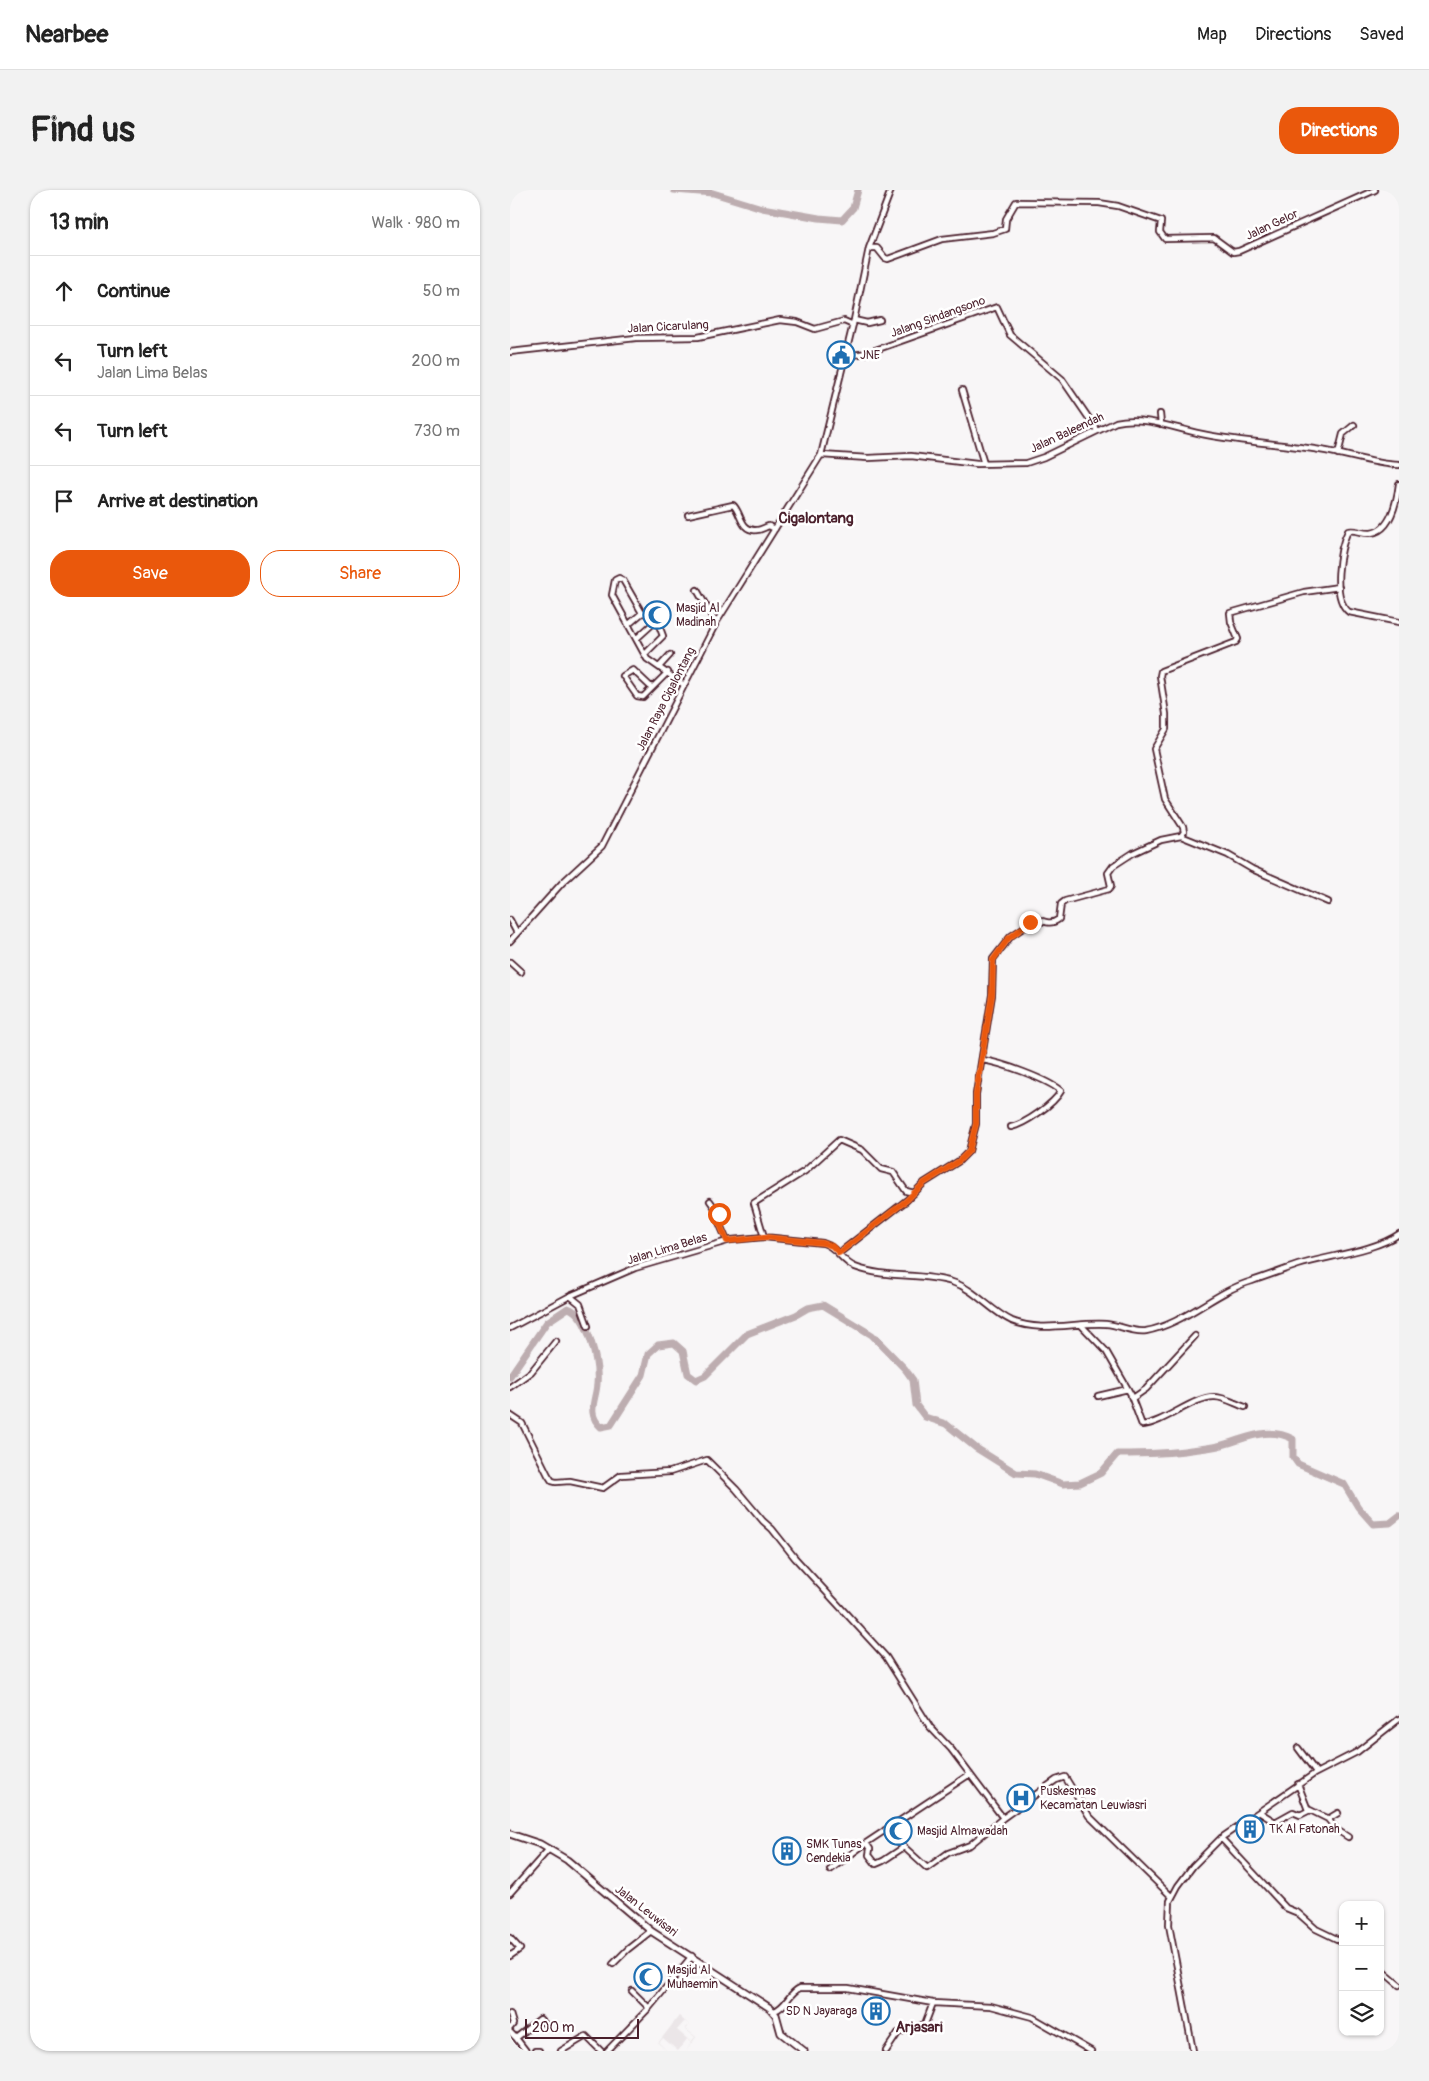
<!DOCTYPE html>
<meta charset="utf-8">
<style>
body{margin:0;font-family:Pangolin,sans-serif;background:#f2f2f2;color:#222}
.controls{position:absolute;right:15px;bottom:15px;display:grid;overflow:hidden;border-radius:10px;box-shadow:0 1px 4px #0004}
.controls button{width:45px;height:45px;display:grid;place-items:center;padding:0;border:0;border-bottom:1px solid #e0e0e0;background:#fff;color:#222;font:25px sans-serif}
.scale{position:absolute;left:15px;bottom:12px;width:114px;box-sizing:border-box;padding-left:5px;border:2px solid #4a1f2b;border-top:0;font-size:14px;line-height:18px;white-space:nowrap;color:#4a1f2b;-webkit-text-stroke:4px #fff;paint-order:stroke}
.stop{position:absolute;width:15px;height:15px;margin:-11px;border:4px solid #ea580c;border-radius:50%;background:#fff}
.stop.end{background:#ea580c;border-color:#fff;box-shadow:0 1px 5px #0008}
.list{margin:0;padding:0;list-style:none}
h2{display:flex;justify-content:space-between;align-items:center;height:65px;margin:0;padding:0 20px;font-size:21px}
h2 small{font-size:16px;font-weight:400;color:#767676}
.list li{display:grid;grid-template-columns:32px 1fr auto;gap:15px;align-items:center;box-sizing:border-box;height:70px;padding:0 20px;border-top:1px solid #e0e0e0}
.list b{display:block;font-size:19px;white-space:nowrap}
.list p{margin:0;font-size:16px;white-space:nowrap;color:#767676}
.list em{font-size:16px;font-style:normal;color:#767676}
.actions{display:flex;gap:10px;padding:15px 20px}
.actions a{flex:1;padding:11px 0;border:1px solid #ea580c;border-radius:20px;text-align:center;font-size:18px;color:#ea580c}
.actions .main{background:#ea580c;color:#fff}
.icon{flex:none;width:28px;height:28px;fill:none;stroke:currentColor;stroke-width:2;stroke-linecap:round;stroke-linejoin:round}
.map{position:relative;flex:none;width:889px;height:1861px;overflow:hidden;border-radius:20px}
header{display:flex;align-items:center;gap:30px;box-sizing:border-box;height:70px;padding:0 25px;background:#fff;border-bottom:1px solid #e0e0e0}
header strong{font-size:24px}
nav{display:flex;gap:28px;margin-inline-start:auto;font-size:18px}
.intro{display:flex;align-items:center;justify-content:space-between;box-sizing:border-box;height:120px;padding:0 30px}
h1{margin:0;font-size:35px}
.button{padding:12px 22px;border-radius:20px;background:#ea580c;color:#fff;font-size:18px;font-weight:700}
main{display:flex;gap:30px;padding:0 30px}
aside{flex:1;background:#fff;border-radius:20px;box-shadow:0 1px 4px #0004}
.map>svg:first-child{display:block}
</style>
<header>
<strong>Nearbee</strong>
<nav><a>Map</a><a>Directions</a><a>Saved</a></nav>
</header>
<div class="intro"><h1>Find us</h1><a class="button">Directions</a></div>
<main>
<aside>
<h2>13 min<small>Walk · 980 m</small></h2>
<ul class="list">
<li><svg class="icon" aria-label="ahead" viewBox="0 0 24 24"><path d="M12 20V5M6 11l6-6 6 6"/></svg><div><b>Continue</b></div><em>50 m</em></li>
<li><svg class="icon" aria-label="left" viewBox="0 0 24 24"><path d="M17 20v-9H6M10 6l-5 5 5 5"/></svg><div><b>Turn left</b><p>Jalan Lima Belas</p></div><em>200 m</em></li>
<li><svg class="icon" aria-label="left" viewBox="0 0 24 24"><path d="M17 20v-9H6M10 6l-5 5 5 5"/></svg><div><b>Turn left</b></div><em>730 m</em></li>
<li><svg class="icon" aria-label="arrive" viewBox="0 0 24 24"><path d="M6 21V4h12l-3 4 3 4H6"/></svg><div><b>Arrive at destination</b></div></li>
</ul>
<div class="actions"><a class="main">Save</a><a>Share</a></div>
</aside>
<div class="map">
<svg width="889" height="1861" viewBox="0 0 889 1861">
<rect width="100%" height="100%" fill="#f8f6f7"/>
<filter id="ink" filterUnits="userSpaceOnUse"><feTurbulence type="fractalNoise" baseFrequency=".02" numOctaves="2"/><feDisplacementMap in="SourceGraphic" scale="10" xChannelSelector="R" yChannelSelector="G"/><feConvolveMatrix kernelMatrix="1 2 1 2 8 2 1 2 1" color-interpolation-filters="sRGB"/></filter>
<g filter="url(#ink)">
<path fill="#ebe6e8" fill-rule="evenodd" d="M169,1826L179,1835L176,1839L186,1847L176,1861L181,1853L177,1849L168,1861L153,1848L149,1853L157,1861L148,1853ZM175,1831L179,1835L175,1839L185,1847L181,1852L167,1840Z"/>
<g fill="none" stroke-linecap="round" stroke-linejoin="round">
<path stroke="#bdadb0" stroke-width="7" d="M164,0L203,3L252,18L309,28L332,30L343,18L348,0
M0,1186L37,1132L58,1118C78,1124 89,1173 87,1194C86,1210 76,1224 91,1237L101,1235L133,1185L138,1164L148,1155L164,1153L173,1161L178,1184L186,1190L195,1186L237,1144L286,1125L298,1118L313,1115L362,1145L395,1179L403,1190L406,1215L415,1227L436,1234L466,1258L506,1283L525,1284L553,1294L570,1293L591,1283L607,1264C632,1264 656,1264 681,1260C690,1259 699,1258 708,1256C734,1250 756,1235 783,1249V1267L788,1274L834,1294L848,1317L863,1334L880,1333L889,1326"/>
<g stroke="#4a1f2b" stroke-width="8">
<path id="minor" d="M359,58H367L375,68L378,69L432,49L483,43L495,39L496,29L506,12L589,13L608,16L651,31L650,42L655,49L704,48L723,62L729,61L865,0
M344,130L357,133L370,130
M0,162L126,148L188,147L270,130L287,132L305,139L334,131L343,135
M335,166L357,163L487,117L500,145L552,189L587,240
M452,200L474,274
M650,224L651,234
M828,264L833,244L844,235
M311,265L358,268L401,266L467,274L516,273L534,267L606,232C635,225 668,240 697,245C734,252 773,254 810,260C837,264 862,274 889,275
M889,294C887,310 881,341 861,343C853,344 845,339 838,341C829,359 821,408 839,422L889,432
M178,325L223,315C231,321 230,342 247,340C251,340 255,337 259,336L265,339
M187,400L206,433
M118,435L132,423
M126,449L147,430L140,424L132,423L113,390L109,388L105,390L102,405L137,469L174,495
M135,464L153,446L147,430
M149,477L160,465
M142,498L123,480L113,486L127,506L133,507L158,482
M671,646L674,642L673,637L655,609L644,559L656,539V524L650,486L651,481L726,452L728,449L721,432L720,423L794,402L829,397
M0,730L7,743
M0,751L52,693L92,656L206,433L311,265L344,130L359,58L381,0
M0,772L11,782
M473,870C492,873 537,889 551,901C544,914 515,934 501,937
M200,1011L210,1025L208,1030L217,1051
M254,1047L244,1013L295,981L329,950L352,960L371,979L383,982L396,1001L404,1003
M329,1063L397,1010L414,993L449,971L459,961L466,934V904L482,805L483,769L501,746L527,729C535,732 541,735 549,729L551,714L555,711L599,699L601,696L598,683L603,676L623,663L651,650L671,646L718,665L742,679L818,712
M60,1106L70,1114L78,1136
M571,1135L596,1161L623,1208L636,1199L685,1146
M0,1138L60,1106L125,1078L221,1050L254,1047L313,1053C327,1057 332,1072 345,1077C377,1089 410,1082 442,1092C465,1099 480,1121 502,1131C532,1143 565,1132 596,1134C610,1135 622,1143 636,1141C675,1134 704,1102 742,1091C757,1086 773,1080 788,1075C817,1066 865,1061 889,1044
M0,1197L21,1182L46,1151
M588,1206L618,1199
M621,1206L632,1235C655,1233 684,1206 705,1207C714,1207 726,1214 735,1217
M0,1225L12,1233L38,1285L42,1291L46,1292L60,1291L93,1298L111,1285L160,1282L197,1270L226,1299L253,1331L262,1339L285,1368L376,1467L420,1537L441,1559L493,1628L460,1655L438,1663L417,1678L394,1657L373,1671L366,1674L359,1665L360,1659L356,1653
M788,1558L806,1582
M788,1594L798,1620
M749,1622L765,1632L783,1622L790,1625L800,1620L818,1629L828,1623
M493,1628L546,1590L555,1587L579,1626L662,1707
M817,1628L827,1640L838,1647
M375,1640L394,1657
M711,1648L776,1718L788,1723L806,1739L833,1752
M320,1680L356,1653L460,1584
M0,1703L39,1659
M0,1748L10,1759L0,1766
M103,1774L118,1759L141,1741
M870,1779L889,1795
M122,1801L139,1818
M264,1821C277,1817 278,1803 290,1798H338L423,1813L481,1816L522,1827L581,1861
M0,1824L3,1834L0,1838
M0,1842L6,1848
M16,1861L6,1848L30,1829L36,1835
M25,1861H29
M51,1861L76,1846L91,1861
M97,1861L139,1818L182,1766
M376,1861L388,1843L415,1834L423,1813
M683,1861L659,1735L660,1711L668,1696L683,1676L711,1648L804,1584L847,1562L889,1529"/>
</g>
<g stroke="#4a1f2b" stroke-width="9">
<path id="major" d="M0,1644L30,1654L57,1670L141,1741L260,1818L266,1825L271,1843L294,1861"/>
</g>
<use href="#minor" stroke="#fff" stroke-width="4.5"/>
<use href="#major" stroke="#fff" stroke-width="5.5"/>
</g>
</g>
<g fill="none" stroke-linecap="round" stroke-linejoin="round" filter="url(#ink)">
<path stroke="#ea580c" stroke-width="6" d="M209,1024L208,1030L217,1051L254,1047L313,1053L322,1056L329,1063L397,1010L414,993L449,971L459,961L466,934V904L482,805L483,770L498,749L520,732"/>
</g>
<defs>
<g id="civic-ring" transform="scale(1.4375)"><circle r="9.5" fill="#fff" stroke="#1f6fb2" stroke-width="1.5"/><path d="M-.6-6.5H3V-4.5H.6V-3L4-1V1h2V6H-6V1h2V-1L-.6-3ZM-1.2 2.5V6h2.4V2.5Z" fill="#1f6fb2"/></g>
<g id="mosque-ring" transform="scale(1.4375)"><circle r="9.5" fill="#fff" stroke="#1f6fb2" stroke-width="1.5"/><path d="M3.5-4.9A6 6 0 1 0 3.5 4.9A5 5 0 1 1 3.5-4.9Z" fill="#1f6fb2"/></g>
<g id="hospital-ring" transform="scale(1.4375)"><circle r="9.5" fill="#fff" stroke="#1f6fb2" stroke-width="1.5"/><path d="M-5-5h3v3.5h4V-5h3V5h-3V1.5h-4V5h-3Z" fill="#1f6fb2"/></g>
<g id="building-ring" transform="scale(1.4375)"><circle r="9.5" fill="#fff" stroke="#1f6fb2" stroke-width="1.5"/><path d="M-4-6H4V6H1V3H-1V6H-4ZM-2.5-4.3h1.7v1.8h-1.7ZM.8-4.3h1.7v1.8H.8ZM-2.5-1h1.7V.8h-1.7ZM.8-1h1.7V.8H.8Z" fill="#1f6fb2"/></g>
</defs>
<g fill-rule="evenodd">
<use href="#civic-ring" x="331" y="165"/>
<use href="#mosque-ring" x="147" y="425"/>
<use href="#hospital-ring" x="511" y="1608"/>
<use href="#building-ring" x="740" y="1639"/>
<use href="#mosque-ring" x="388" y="1641"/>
<use href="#building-ring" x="277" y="1661"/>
<use href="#mosque-ring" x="138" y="1787"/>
<use href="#building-ring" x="366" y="1821"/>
</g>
<g text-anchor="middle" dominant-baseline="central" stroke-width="5" stroke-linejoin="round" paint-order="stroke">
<g font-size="12" fill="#4a1f2b" stroke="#fff">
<text transform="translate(762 35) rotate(-25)">Jalan Gelor</text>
<text transform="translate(428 127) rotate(-20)">Jalang Sindangsono</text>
<text transform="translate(158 137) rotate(-3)">Jalan Cicarulang</text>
<text transform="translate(557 243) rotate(-25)">Jalan Baleendah</text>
<text transform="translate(156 509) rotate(-63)">Jalan Raya Cigalontang</text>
<text transform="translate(157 1059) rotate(-17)">Jalan Lima Belas</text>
<text transform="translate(136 1721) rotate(38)">Jalan Leuwisari</text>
</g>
<g font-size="12" fill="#4a1f2b" stroke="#fff" text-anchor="start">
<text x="350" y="165">JNE</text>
<text x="166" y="418">Masjid Al<tspan x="166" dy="14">Madinah</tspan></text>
<text x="530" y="1601">Puskesmas<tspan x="530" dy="14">Kecamatan Leuwiasri</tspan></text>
<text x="759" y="1639">TK Al Fatonah</text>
<text x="407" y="1641">Masjid Almawadah</text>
<text x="296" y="1654">SMK Tunas<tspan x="296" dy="14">Cendekia</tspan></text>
<text x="157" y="1780">Masjid Al<tspan x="157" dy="14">Muhaemin</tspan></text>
<text x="347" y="1821" text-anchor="end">SD N Jayaraga</text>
</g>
<g font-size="15" font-weight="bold" fill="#4a1f2b" stroke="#fff">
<text x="306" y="328">Cigalontang</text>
<text x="409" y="1837">Arjasari</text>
</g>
</g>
</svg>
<div class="controls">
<button>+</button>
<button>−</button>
<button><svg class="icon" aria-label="layers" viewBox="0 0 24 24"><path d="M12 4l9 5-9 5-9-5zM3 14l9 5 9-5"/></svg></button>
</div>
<div class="scale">200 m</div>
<div class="stop" style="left:209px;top:1024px"></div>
<div class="stop end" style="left:520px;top:732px"></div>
</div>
</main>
